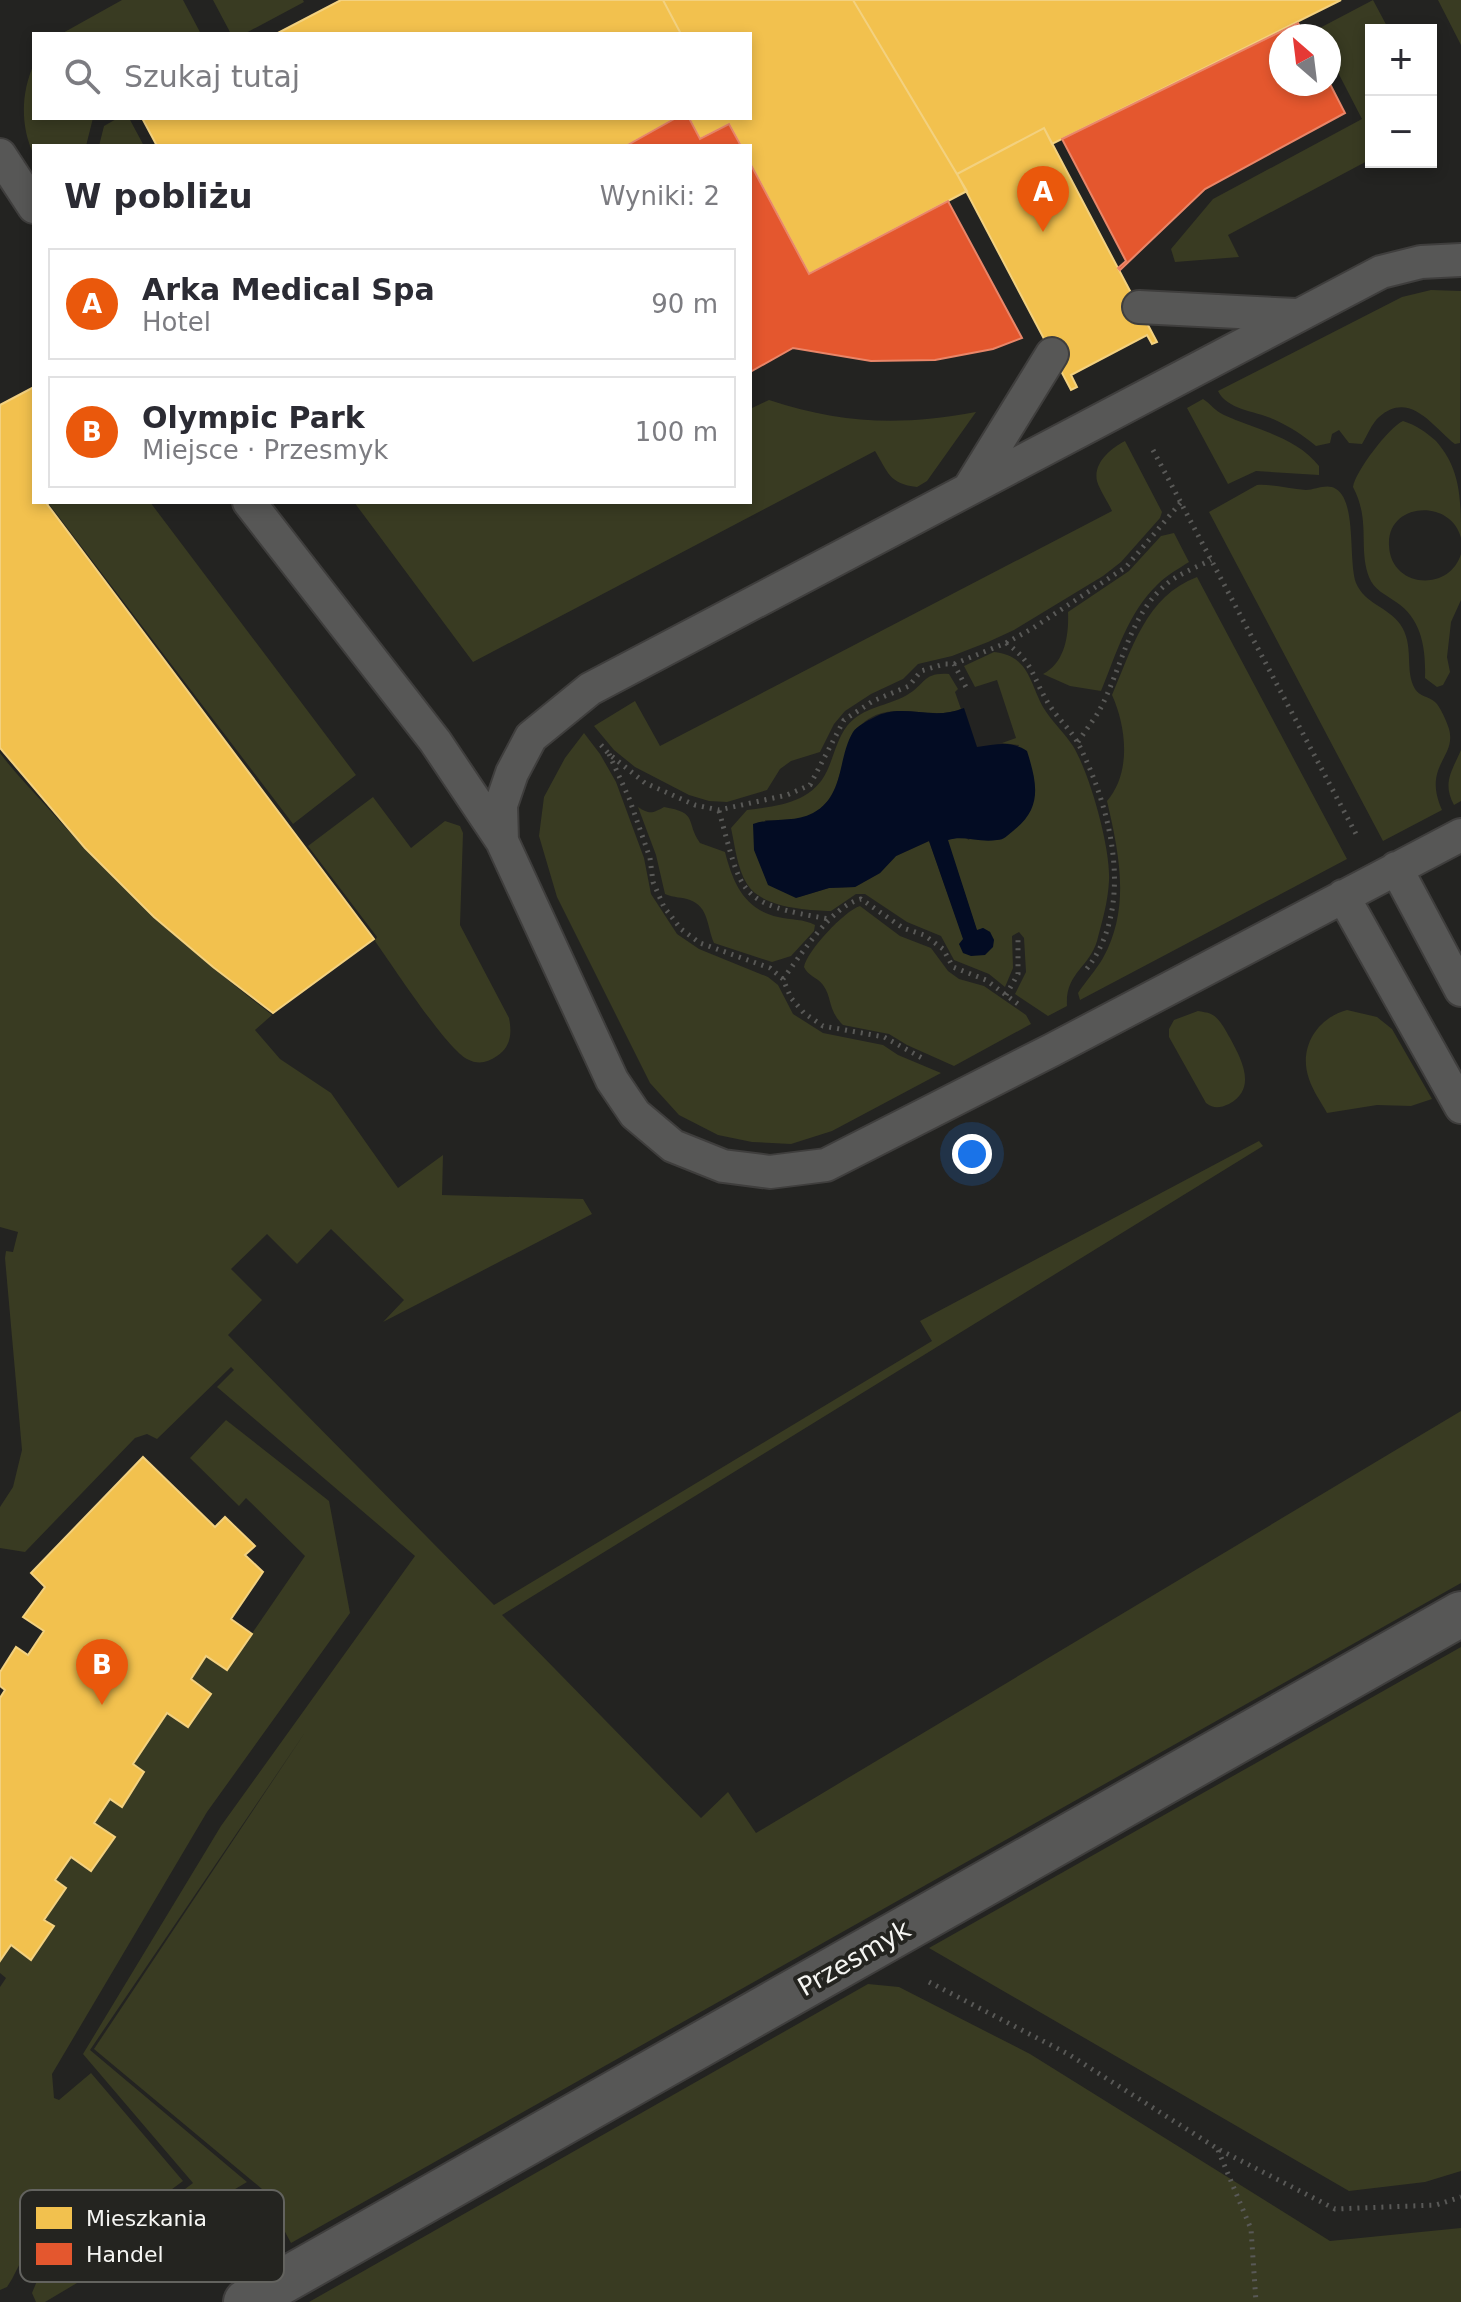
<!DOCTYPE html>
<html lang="pl">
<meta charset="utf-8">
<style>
body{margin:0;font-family:"DejaVu Sans",sans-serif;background:#f7f7f7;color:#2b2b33}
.controls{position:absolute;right:24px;top:24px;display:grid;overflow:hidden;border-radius:0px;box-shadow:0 4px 12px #0003}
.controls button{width:72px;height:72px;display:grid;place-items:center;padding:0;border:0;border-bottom:2px solid #e1e1e2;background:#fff;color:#2b2b33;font:40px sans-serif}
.compass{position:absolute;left:1269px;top:24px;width:72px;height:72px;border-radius:50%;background:#fff;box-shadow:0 4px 12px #0003;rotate:332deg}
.you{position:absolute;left:972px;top:1154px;width:28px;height:28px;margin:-20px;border:6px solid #fff;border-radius:50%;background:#1a73e8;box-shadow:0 0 0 12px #1a73e833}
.badge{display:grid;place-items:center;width:52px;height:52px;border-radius:50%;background:#ea580c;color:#fff;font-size:26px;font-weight:700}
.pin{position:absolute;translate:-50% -66px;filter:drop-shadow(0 2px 4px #0008)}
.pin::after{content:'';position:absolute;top:42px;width:28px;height:24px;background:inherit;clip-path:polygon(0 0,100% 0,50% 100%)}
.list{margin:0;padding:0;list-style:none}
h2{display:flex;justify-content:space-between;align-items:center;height:104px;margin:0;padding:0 32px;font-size:34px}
h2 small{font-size:26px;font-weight:400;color:#7c7c81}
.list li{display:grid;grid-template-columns:52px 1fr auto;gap:24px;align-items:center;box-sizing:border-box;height:112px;margin:0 16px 16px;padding:0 16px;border:2px solid #e1e1e2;border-radius:0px}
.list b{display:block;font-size:30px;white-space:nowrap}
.list p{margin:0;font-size:26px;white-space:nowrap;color:#7c7c81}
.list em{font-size:26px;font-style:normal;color:#7c7c81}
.icon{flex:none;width:44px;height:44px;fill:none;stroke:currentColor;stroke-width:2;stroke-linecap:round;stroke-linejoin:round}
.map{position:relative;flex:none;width:1461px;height:2302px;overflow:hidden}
.search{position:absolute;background:#fff;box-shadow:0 4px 12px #0003;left:32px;top:32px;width:720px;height:88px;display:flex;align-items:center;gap:20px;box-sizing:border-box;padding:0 28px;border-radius:0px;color:#7c7c81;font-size:30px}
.panel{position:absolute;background:#fff;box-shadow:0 4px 12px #0003;left:32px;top:144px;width:720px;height:360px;border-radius:0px}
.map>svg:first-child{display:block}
</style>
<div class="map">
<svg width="1461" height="2302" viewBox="0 0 1461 2302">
<rect width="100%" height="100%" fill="#232321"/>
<path fill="#393b22" d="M122,0H183L201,34H61Z
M213,0H303L304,2L244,34H231Z
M1373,0L1389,30H1371V159L1228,235L1239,257L1175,262L1171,249L1213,199L1362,119L1329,55V36H1319L1316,30Z
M1438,0H1461V45Z
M34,64V118H93L86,146H34V155C20,127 21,92 34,64Z
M118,118H129L144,146H99L104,126Z
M1431,290L1461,291L1460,443L1455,444C1434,428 1410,389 1379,417C1372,423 1367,436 1362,444L1349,443L1339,430L1332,434L1330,443L1316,446C1303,435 1289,426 1273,419C1256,411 1227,410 1218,391L1402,297Z
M1203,399C1211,404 1215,411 1224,415C1256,430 1295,436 1319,466V475L1256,471L1228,484L1187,408Z
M769,400C842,424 901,426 976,412L927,481L917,487C889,484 888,472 875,451L473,662L354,502H750V409Z
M1403,421C1416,425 1426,432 1436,441C1461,469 1461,500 1461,538C1451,498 1387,502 1389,545C1390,588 1449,593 1461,554V600L1451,622L1447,657L1450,672L1443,685L1437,687L1425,678C1426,649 1422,619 1396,602C1385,594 1374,590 1369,577C1358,548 1371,521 1353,487C1355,472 1389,427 1403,421Z
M1125,441L1162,512L1160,518L1121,562L1103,576L1014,630L988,642L952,656L918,664L903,679L871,694L845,711L834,724L820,752L791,761L780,769L767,790L727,802L709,801L689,795L635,767L614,750L594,726L635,701L660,746L1112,511C1108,502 1100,491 1097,481C1093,463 1111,448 1125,441Z
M1257,485C1273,484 1289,489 1306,490C1315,490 1327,483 1336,489C1357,502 1348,560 1356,583C1365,604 1388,607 1400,624C1415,645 1404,670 1415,689C1420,697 1428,696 1435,702C1440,706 1447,722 1449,729C1457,758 1422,765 1442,810L1383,841L1209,512Z
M53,502H150L356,775L293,824L49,504Z
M1174,533L1189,562C1178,569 1167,575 1158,584C1128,612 1116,655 1101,691L1070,686L1043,674C1065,663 1069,635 1068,612L1129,571L1161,536Z
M1197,577L1347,859L1080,1000L1078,993C1086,981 1096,970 1103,958C1131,908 1119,853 1107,801C1132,772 1126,726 1112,695C1132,649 1146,596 1197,577Z
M994,652C1029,656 1029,681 1043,707C1051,721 1064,732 1073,746C1090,774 1111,849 1109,881C1108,902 1102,922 1097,941C1089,968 1065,973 1067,1006L1048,1016L1015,994L1026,972L1024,938L1019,932L1012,936L1013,968L1005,987L989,974L954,960L941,936L907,922L865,894H856L831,911C806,910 762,908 747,884C737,868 735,846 731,828L747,810C778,806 812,803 827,771C834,756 837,739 847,726C862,707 888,706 907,695C926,684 923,672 949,674L958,689L955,692L961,709C933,720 904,704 876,715C827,736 858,808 795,820C786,822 774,820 765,820L799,897L829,888L855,887L880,873L896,856L929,841L964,940L959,945L994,940L990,932L983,928L977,931L947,840L962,836L969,840L1019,745L1002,743L1016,738L997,680L975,687L964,666Z
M584,733L600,754L616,782L644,858L651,894L677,934L699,949L768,977L778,985L793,1014L823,1033L883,1045L898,1055L941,1073L832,1131L791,1144L752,1142L718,1135L679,1115L650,1083L557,897L539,836L544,797L565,758Z
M1461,750V801L1454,805C1442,783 1452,771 1461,750Z
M0,753C14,772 32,790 48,808C116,886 191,952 272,1015L255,1030L280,1059L331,1093L398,1188L443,1155L442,1195L583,1199L592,1214L383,1322L404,1300L331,1229L297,1264L267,1234L231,1269L262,1300L228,1335L494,1605L932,1341L920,1321L1259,1141L1263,1146L502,1615L701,1818L728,1792L756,1833L1461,1411V1583L291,2243L262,2189L94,2049L306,1731L90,2050L247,2182L45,2302H36L32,2293L58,2230L107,2243L115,2242L193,2183L83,2054L221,1826L415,1556L217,1387L234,1370L231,1367L157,1439L147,1434L135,1438L25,1552L0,1548V1507L13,1487L22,1450L5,1258L6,1251L13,1252L18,1232L0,1227Z
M373,797L411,848L445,821L460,826L463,833L460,925L509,1018C512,1033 511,1047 497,1056C487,1063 478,1065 467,1059C446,1048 392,965 375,941L377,937L308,846Z
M638,807C650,815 653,813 664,807C699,813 685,821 700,843L725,852C733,883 744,909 778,917C791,920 804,919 815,925L814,931L791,956L772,962L714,943C707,927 709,907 690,900C682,897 674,898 665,894L656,855Z
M860,906L900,936L931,948L948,971L959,979L984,986L1026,1015L1031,1024L954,1066L907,1045L889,1034L843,1025C827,1009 833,999 823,985C817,977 808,976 804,967C807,951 844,911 860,906Z
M1347,1010L1377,1017L1392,1029L1432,1099L1411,1106L1377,1105L1327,1113C1321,1102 1313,1091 1309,1079C1298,1048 1317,1018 1347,1010Z
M1198,1011C1202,1012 1207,1012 1211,1014C1220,1018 1225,1030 1230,1038C1241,1059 1258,1088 1229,1104C1220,1108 1214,1109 1206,1103L1169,1037V1029L1174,1020Z
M226,1420L329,1501L350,1613L207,1812L52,2074L54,2098L59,2100L91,2073L183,2181L106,2238L41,2222L12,2279L7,2287L0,2290V1987L6,1978L0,1973V1962L11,1946L32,1960L54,1926L45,1919L66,1888L55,1880L71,1857L92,1870L115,1837L94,1823L110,1799L122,1806L145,1773L133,1764L167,1713L188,1727L211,1694L191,1679L206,1656L227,1670L305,1556L246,1498L239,1506L190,1458Z
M1461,1647V2171L1425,2182L1349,2191L929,1948Z
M868,1984L899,1987L1030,2054L1330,2241L1461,2228V2302H309Z"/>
<path fill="#030c23" d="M964,708L977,747C995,745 1011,740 1027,751C1037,783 1043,808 1013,831C1008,835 1004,840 997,840C979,843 964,835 948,840L977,930L983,928L990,932L994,940L993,947L985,955L971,956L963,953L959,944L963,939L929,841L896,856L880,873L855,887L829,888L796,898L768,885L754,850L753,824C773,817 794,823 813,813C845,796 837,759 853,732C857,726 867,721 873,718C902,701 931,722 964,708Z"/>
<path fill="#f2c14e" stroke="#f3d17f" stroke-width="2" d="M341,0H663L681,34H276Z
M663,0H853L967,191L809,274L750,163V146H741L729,124L700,139L689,118H750V34H681Z
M853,0H1341L1052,144L1044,128L957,174Z
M142,118H676L626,146H157Z
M1044,128L1157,342L1152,344L1147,335L1071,375L1077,387L1071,390L957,174Z
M34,387V502H51L47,504L374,939L273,1013L213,967L154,917L85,848L0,748V405Z
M143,1457L215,1527L225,1517L255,1546L245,1555L263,1572L231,1619L252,1634L227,1670L206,1656L191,1679L211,1694L188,1727L167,1713L133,1764L144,1772L122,1807L110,1799L94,1823L115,1837L91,1871L71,1857L55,1880L66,1888L44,1920L54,1926L31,1960L11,1945L0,1961V1698L5,1690L0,1686V1672L16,1647L28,1655L44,1631L23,1617L45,1587L31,1573Z"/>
<path fill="#e4572e" stroke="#e98669" stroke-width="2" d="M1298,23L1305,36H1281V84H1329V82L1345,113L1205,189L1120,270L1118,268L1126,261L1062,139Z
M676,118H689L700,139L729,124L741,146H626Z
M750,163L809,274L948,201L1022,338L993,349L935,360L871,361L793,348L750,372Z"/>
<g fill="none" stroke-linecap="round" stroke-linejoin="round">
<g stroke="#3f3e3d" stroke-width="36">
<path id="lane" d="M0,155L34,207
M1461,260L1421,262L1381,272L590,689L531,737L512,773L501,805L502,841L612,1080L635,1114L673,1146L723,1166L770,1172L826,1165L1052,1050L1461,835
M1139,307L1296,315
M970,487L1052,354
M249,502L435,741L502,841
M1396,868L1461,990
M1343,896L1461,1107"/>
</g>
<g stroke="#3f3e3d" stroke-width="48">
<path id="street" d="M246,2302L1461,1614"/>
</g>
<path stroke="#595957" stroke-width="5" stroke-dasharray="2 6" stroke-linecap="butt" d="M1153,450L1356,834
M1006,643L1033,628L1126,567L1182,501
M954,664L1006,643C1034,662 1033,680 1050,706C1059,720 1072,731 1079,745C1112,811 1136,909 1085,971
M1078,742C1085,731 1093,721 1099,711C1121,671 1128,620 1162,588C1175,575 1195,568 1211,560
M601,745L609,754L645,783L695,805L719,810L787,795L810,785L844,720L873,701L909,686L921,671L944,664H954L968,691
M609,754L629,798L650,858L653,882L664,907L681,929L700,943L770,968L783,979L791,998L804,1013L823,1026L884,1037L922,1058
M719,811C743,897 737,903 829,919
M783,979C801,955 831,906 861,899L903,928L924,935L943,949L953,967L986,980L1022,1007
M1006,995L1018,974V940
M929,1982L1068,2054L1218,2149L1335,2209L1436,2205L1461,2197
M1218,2150L1251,2229L1256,2302"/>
<use href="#lane" stroke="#575756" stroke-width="32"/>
<use href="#street" stroke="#575756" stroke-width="44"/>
</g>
<g text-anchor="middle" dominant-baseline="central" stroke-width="8" stroke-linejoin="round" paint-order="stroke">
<g font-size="26" fill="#f5f5f2" stroke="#242420">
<text transform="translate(854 1958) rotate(-30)">Przesmyk</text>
</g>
</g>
<rect x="20" y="2190" width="264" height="92" rx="12" fill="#242420" stroke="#63635f" stroke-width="2"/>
<rect x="36" y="2207" width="36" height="22" fill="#f2c14e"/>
<rect x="36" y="2243" width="36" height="22" fill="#e4572e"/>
<g font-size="22" fill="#f5f5f2">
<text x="86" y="2226">Mieszkania</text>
<text x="86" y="2262">Handel</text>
</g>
</svg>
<div class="controls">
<button>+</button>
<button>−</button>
</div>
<svg class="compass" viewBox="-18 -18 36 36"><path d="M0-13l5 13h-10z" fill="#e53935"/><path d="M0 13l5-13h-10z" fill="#7c7c81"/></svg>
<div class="you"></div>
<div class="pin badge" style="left:1043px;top:232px">A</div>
<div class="pin badge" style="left:102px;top:1705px">B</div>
<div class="search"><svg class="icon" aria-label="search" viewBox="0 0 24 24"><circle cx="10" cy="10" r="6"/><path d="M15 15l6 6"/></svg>Szukaj tutaj</div>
<section class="panel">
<h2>W pobliżu<small>Wyniki: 2</small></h2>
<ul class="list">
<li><span class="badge">A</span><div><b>Arka Medical Spa</b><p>Hotel</p></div><em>90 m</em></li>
<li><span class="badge">B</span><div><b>Olympic Park</b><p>Miejsce · Przesmyk</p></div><em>100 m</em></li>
</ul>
</section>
</div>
